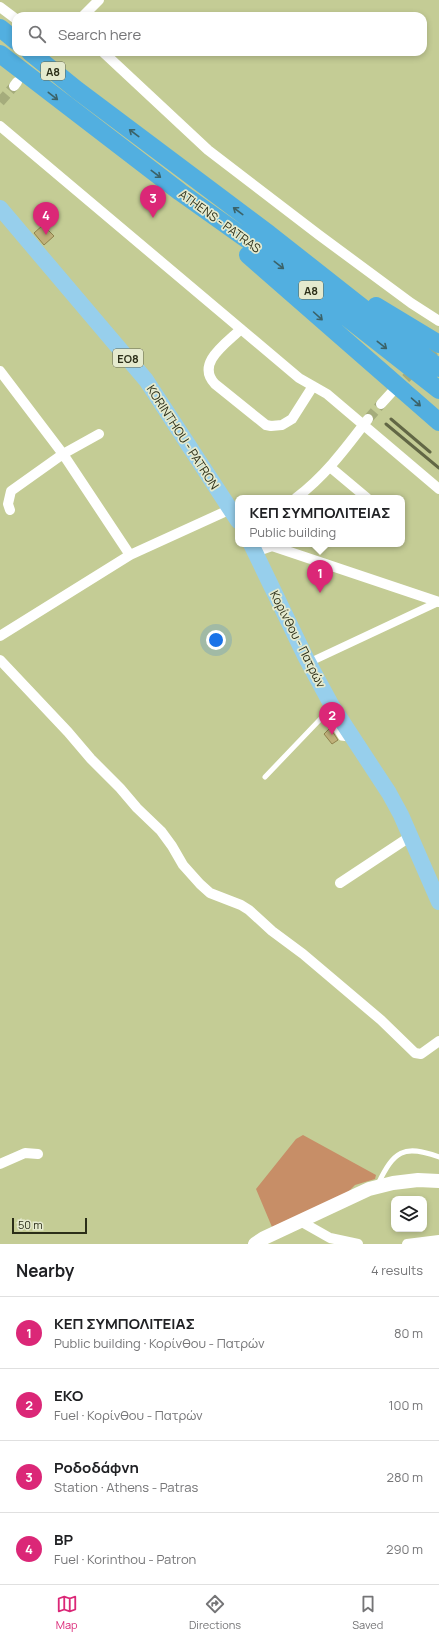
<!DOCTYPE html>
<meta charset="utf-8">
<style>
body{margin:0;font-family:Manrope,sans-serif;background:#f6f6f6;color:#202124}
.controls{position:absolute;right:12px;bottom:12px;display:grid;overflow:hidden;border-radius:8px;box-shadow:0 2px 6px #0003}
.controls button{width:36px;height:36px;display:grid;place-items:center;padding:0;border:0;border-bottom:1px solid #e0e0e0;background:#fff;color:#202124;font:20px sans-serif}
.scale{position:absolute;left:12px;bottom:10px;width:75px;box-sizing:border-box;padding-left:4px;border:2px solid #2b2e18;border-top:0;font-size:11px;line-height:14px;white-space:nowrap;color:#2b2e18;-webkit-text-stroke:3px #e5eace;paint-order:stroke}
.you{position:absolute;left:216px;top:640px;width:14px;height:14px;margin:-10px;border:3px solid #fff;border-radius:50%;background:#1a73e8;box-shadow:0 0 0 6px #1a73e833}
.badge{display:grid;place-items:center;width:26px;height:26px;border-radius:50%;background:#db2777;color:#fff;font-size:13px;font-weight:700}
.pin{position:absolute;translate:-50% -33px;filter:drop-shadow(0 1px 2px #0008)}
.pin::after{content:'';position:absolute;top:21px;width:14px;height:12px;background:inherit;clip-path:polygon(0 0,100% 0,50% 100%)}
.popup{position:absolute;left:235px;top:495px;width:170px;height:52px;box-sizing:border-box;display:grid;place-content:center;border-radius:8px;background:#fff;filter:drop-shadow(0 1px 3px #0005);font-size:13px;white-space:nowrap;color:#757577}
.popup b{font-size:15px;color:#202124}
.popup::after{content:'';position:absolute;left:50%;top:100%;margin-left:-8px;border:8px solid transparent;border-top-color:#fff}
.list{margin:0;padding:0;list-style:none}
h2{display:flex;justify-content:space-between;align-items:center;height:52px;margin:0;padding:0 16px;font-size:17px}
h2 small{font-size:13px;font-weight:400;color:#757577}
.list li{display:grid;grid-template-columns:26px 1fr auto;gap:12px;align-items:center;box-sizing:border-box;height:72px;padding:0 16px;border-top:1px solid #e0e0e0}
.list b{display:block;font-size:15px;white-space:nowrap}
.list p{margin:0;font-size:13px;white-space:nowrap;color:#757577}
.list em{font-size:13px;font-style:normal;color:#757577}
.icon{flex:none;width:22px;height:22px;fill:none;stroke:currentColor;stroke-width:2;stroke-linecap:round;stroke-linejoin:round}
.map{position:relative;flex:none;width:439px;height:1244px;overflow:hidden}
.search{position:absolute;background:#fff;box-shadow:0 2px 6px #0003;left:12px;right:12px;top:12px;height:44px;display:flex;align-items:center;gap:10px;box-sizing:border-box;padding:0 14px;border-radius:12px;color:#757577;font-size:15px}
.sheet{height:340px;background:#fff}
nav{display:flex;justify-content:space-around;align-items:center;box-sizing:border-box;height:56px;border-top:1px solid #e0e0e0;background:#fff;font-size:11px;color:#757577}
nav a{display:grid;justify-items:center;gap:2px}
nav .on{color:#db2777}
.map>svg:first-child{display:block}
</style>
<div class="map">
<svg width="439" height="1244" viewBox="0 0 439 1244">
<rect width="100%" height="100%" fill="#c4cc95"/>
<path fill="#c78e67" d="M303,1135L376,1175L375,1179L355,1185L345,1195L272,1227L256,1189L296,1139Z"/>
<path fill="#bfb17a" stroke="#90824d" d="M43,225L54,236L44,245L34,233Z
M330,728L338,740L332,744L324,734Z"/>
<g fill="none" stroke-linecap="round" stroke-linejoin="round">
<path stroke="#a5ac7c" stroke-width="10" stroke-dasharray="10 5" stroke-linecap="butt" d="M0,102L14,86
M395,389L439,346
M368,419L381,404"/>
<path stroke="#fff" stroke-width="5" d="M335,717L333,725L341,738L349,739
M265,777L330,709
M378,1184C394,1151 403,1144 439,1157"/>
<path stroke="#fff" stroke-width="8" d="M308,663L438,602"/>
<path stroke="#fff" stroke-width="10" d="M0,7L16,19
M83,16L99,0
M103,52L208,150L319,235L411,303L439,321
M14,86L17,82
M0,126L299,378L327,394L439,489
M241,329C227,343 195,363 215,384L266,425L271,426L282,425L292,419L313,386
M0,371L63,454L130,555
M381,404L391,393
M330,467L367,498
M296,498C326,475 345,449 368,419
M10,510L8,504L11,491L63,454L99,434
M255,552L272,546L439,602
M0,636L130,555L231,509
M0,660L68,732L91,759L120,788L137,808L161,831L172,846L183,865L200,884L210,893L241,905L249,910L272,931L303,954L381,1020L415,1053L421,1054L439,1041
M340,883L411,836
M0,1164L25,1153L38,1154
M300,1221L330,1238L358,1244
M407,1244L439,1240"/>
<path stroke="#fff" stroke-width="14" d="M255,1244L264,1238L369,1189L393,1183L418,1180L439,1181"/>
<path stroke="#97cfec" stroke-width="16" d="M0,208L146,380L238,521
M251,544L306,658L332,706L389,793L401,815L439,902"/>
<path stroke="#52afe0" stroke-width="18" d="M0,28L16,41
M30,52L77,90L269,234L439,368
M0,54L180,192L256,246L439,390
M248,255L439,422
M376,306L439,344"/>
<path stroke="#626745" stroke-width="3" d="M391,419L430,452
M386,424L439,468"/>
</g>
<defs><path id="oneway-shaft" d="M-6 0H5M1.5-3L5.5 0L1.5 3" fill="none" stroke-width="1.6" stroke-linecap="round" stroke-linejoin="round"/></defs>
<g stroke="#3b6268">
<use href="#oneway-shaft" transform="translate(53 96) rotate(38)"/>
<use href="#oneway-shaft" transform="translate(134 133) rotate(-143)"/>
<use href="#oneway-shaft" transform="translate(156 174) rotate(37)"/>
<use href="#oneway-shaft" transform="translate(238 211) rotate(-143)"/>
<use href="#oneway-shaft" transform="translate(279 265) rotate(38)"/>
<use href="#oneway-shaft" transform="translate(318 316) rotate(42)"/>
<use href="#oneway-shaft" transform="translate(382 345) rotate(38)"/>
<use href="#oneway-shaft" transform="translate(416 402) rotate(41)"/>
</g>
<g text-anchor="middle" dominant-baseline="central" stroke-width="3.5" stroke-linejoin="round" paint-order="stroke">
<g fill="#e5eace" stroke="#63664f" stroke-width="1">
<rect x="41" y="62" width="24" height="18" rx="3"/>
<rect x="299" y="281" width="24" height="18" rx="3"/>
<rect x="113" y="349" width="30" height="18" rx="3"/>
</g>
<g font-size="11" font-weight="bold" fill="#2b2e18">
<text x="53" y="71">Α8</text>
<text x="311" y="290">Α8</text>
<text x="128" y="358">ΕΟ8</text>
</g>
<g font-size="12" fill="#2b2e18" stroke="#e5eace">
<text transform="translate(220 221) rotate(36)">ATHENS - PATRAS</text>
<text transform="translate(183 437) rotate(57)">KORINTHOU - PATRON</text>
<text transform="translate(298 639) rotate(63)">Κορίνθου - Πατρών</text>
</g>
</g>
</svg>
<div class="controls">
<button><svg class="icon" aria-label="layers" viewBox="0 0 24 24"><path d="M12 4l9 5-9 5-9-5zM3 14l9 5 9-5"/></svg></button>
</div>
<div class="scale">50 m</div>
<div class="you"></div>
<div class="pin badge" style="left:320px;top:593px">1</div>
<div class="popup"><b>ΚΕΠ ΣΥΜΠΟΛΙΤΕΙΑΣ</b>Public building</div>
<div class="pin badge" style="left:332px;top:735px">2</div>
<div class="pin badge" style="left:153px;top:218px">3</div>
<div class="pin badge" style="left:46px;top:235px">4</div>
<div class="search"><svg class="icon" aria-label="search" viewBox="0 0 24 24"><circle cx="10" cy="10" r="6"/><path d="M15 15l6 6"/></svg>Search here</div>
</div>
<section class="sheet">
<h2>Nearby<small>4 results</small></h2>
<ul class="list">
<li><span class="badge">1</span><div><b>ΚΕΠ ΣΥΜΠΟΛΙΤΕΙΑΣ</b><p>Public building · Κορίνθου - Πατρών</p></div><em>80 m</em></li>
<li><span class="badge">2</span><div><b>EKO</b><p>Fuel · Κορίνθου - Πατρών</p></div><em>100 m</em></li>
<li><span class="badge">3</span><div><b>Ροδοδάφνη</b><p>Station · Athens - Patras</p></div><em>280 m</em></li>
<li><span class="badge">4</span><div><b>BP</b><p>Fuel · Korinthou - Patron</p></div><em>290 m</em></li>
</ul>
</section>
<nav>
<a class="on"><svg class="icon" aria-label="map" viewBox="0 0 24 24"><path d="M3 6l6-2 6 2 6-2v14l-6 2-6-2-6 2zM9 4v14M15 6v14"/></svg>Map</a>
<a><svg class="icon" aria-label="directions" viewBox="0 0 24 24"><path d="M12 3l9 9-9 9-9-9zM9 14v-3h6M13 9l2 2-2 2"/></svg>Directions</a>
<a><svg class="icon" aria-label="saved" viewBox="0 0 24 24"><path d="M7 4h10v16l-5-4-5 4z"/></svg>Saved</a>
</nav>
